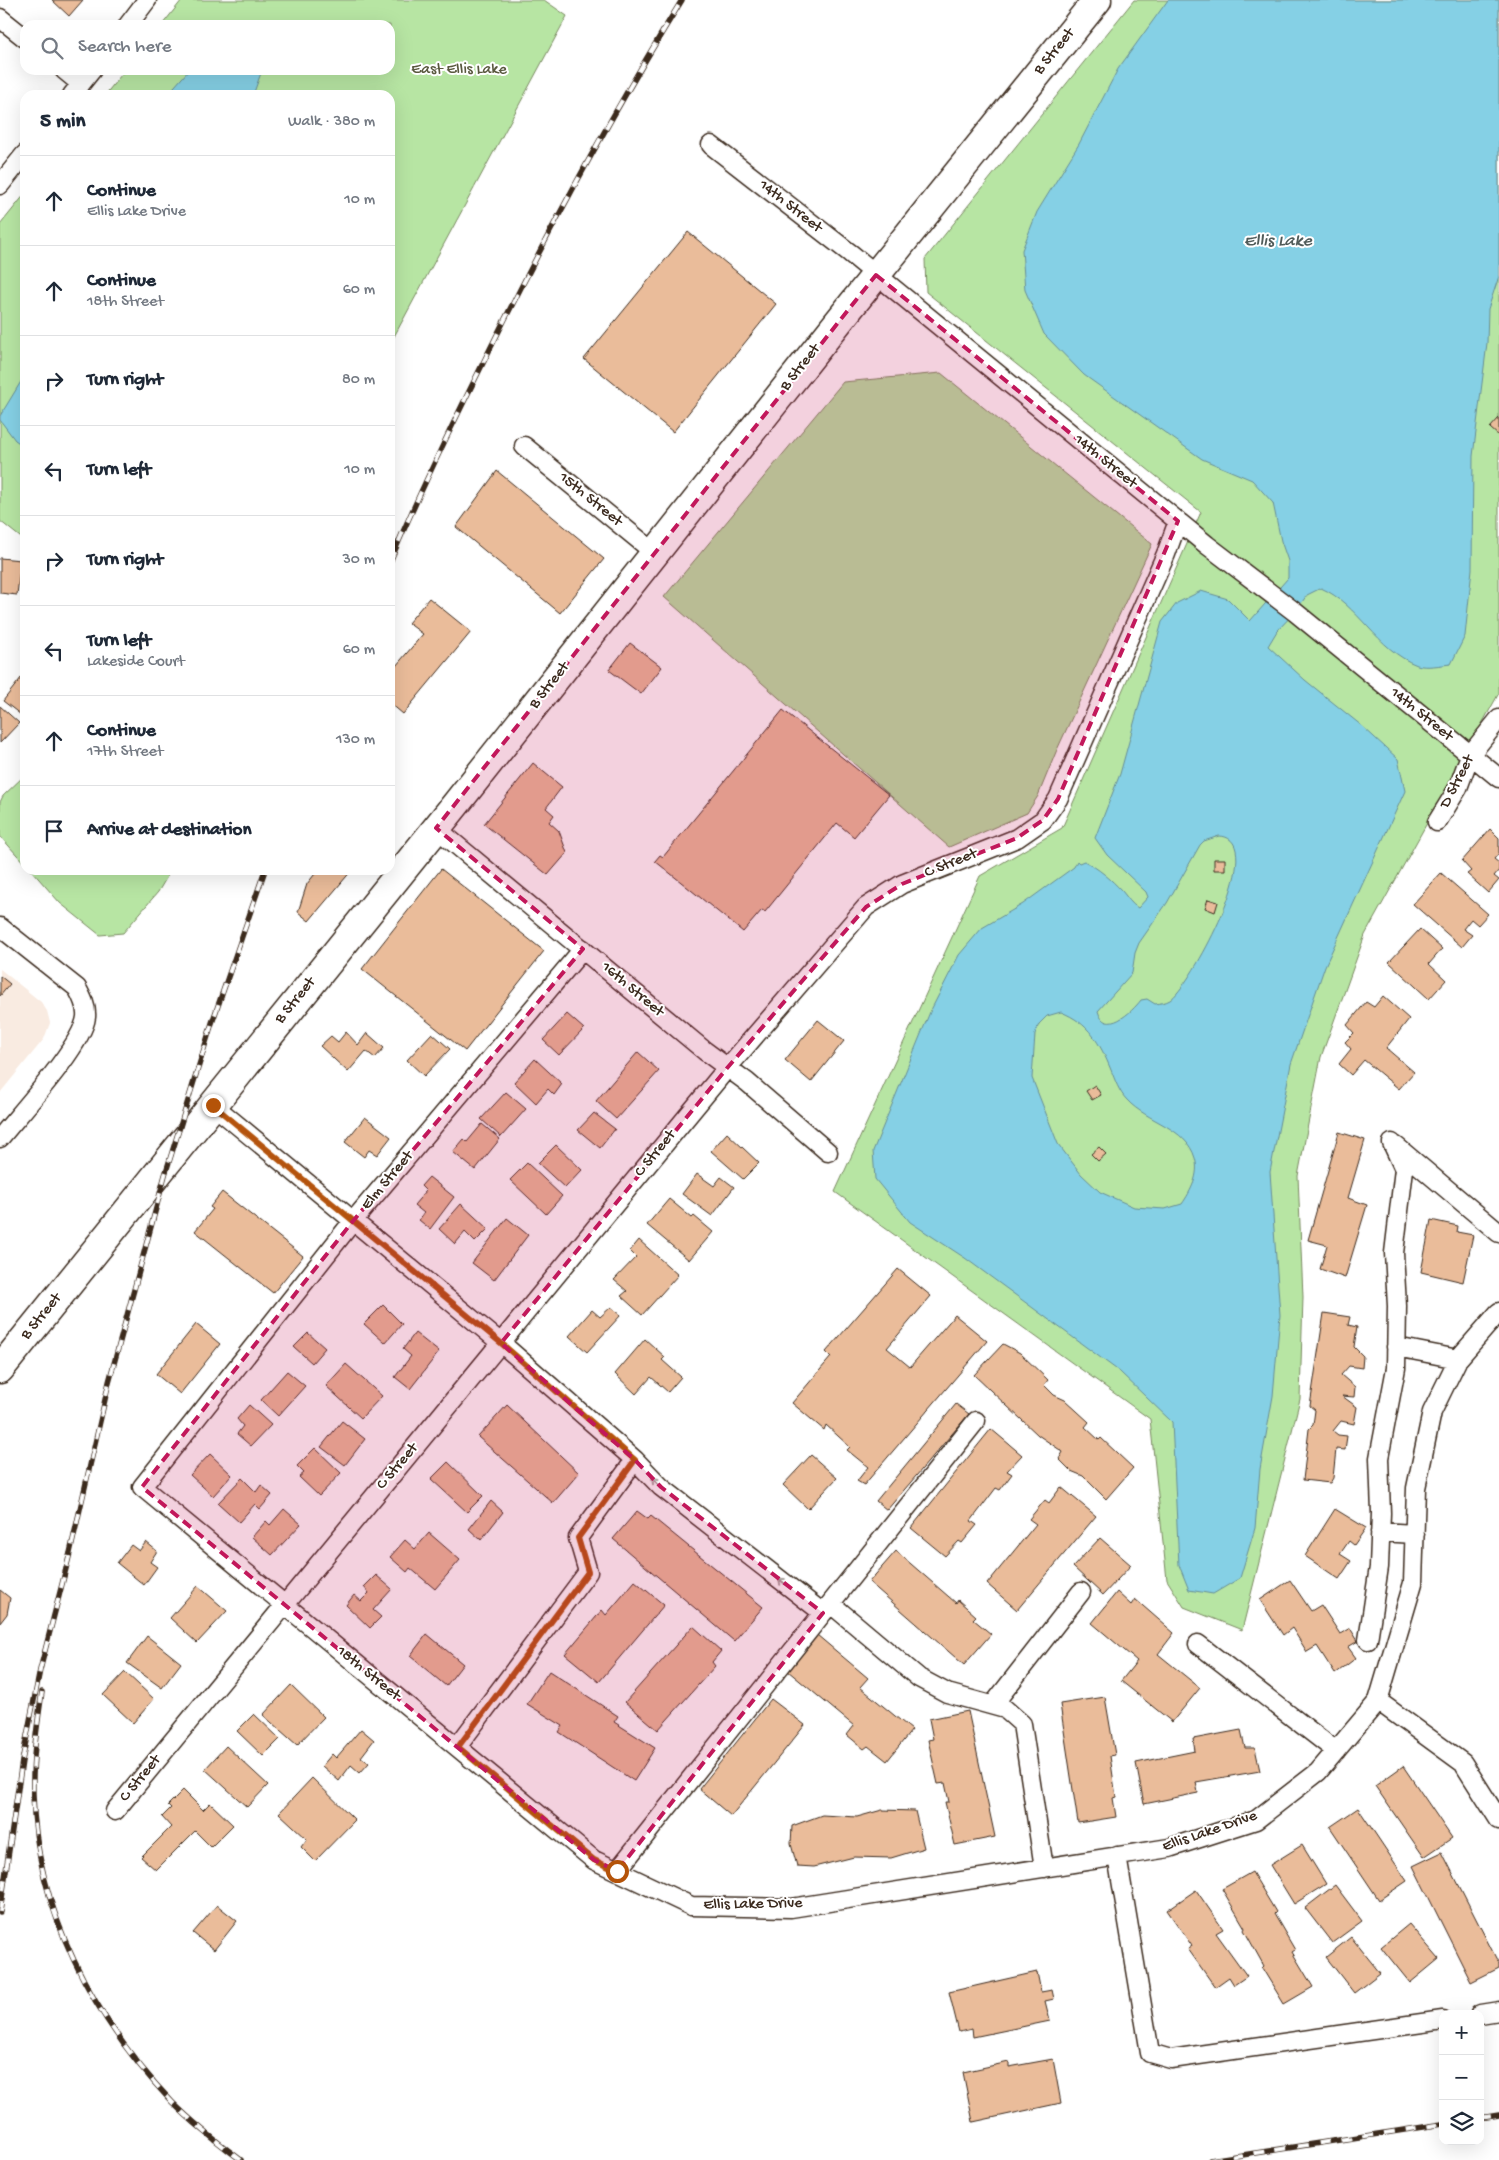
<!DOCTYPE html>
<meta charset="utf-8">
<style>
body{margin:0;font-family:"Gochi Hand",sans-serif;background:#f2f2f3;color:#1f2937}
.controls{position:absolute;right:15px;bottom:15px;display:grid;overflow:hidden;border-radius:10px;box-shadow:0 5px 20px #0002}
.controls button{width:45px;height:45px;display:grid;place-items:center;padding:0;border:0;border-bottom:1px solid #e0e1e3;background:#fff;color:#1f2937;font:25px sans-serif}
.stop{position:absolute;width:15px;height:15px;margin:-11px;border:4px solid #b45309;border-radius:50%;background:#fff}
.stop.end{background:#b45309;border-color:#fff;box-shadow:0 1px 5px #0008}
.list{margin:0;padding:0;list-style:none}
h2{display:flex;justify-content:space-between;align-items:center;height:65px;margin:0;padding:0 20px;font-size:21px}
h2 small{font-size:16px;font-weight:400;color:#747a83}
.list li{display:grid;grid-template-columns:32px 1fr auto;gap:15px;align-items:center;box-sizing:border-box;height:90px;padding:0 20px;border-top:1px solid #e0e1e3}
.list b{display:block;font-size:19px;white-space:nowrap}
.list p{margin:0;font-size:16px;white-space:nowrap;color:#747a83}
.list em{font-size:16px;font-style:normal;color:#747a83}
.icon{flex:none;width:28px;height:28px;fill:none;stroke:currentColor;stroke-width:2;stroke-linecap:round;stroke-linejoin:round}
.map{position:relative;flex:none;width:1499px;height:2160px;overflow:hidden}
.search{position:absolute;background:#fff;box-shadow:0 5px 20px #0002;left:20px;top:20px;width:375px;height:55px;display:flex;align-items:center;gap:12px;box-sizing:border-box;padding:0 18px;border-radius:15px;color:#747a83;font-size:19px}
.panel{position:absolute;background:#fff;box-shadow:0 5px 20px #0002;left:20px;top:90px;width:375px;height:785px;border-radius:15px}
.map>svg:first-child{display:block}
</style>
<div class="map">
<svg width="1499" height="2160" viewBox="0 0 1499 2160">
<rect width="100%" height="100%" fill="#fff"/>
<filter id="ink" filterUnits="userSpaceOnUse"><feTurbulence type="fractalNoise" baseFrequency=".02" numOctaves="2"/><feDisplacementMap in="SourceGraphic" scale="10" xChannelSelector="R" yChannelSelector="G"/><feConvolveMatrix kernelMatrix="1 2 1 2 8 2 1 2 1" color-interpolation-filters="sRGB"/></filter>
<g filter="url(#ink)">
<path fill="#f9ebe1" d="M0,969L41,1002L47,1011L50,1023L44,1039L0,1093Z"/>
<path fill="#b7e5a3" stroke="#798860" d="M182,0H544L567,16L390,344V95H105L125,70H390V25H162Z
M1134,0H1499V693L1365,935L1321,1057L1298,1176L1303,1297L1300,1399L1242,1630L1184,1607L1167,1580L1150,1419L835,1192L980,876L1062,828L1201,512L926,292L925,259Z
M25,194V541L0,521V225Z
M941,373L1152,544L1056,752L1038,796L1027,813L949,847L664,597L843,382Z
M25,775V864L0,836V802L3,796Z
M31,870H171L158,892L123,933L100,935L60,903Z"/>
<path fill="#85d0e5" stroke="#678e95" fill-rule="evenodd" d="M1168,0H1499V276L1488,309L1487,343L1473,456L1472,569L1465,636L1451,664C1441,665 1426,668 1417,665C1377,650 1358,604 1321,588L1307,595L1295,612L1277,631L1268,646L1305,680L1362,726L1398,759L1405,791L1325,966L1291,1064L1270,1172L1280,1315L1273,1396L1260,1469L1255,1528L1240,1578L1213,1594L1189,1590L1179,1565L1172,1422L1120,1372L965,1258L910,1222L875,1179L873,1151L930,1012L959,955L982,928L1023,904L1074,867L1077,861L1079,863L1084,861C1098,868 1111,879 1122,891C1128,898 1131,904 1138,908L1148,897L1146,892L1107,855L1095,838L1120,774L1162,622L1177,603L1201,591L1228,599L1250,621L1288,578V561L1281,541L1273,503L1252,480L1202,459L1084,375L1044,334L1025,290L1022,250L1037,212L1079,144L1118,69ZM1219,836C1272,837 1192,985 1170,1000C1165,1003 1160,1003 1155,1004L1147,999L1141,1000C1132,1012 1105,1037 1098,1011L1132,973L1135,953L1139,943L1167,903L1200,845L1204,841ZM1061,1012C1089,1023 1100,1043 1111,1070C1115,1080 1119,1092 1127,1100C1147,1122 1186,1127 1195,1158C1200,1174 1191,1191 1182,1204L1165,1209L1134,1207L1100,1192L1081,1174L1058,1144L1032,1078L1035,1034L1039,1024L1047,1016Z
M189,70H255L261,73L253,95H167Z
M25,375V447L15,440L0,420V416Z"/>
<path fill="#eabc9a" stroke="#3b2a1e" d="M52,0H83L69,16Z
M688,232L776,304L673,432L584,359Z
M1499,418V436L1490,428Z
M497,471L604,559L560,613L456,527Z
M0,558L21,560L17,595L0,593Z
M429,598L471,632L403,714L390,703V673L423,634L408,623Z
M630,643L662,667L641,694L609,670Z
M25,673V718L3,701Z
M0,706L19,723L0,743Z
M783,710L889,795L854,837L837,823L765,912L762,910L743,932L655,861L660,855L663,857Z
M533,763L562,787L546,808L554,815L549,822L559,831L567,853L548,875L484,824Z
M1490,829L1499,838V853L1494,859L1499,863V870L1494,876L1499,880L1488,893L1467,874L1471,871L1462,861Z
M1214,859H1225V870H1214Z
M441,869L544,951L465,1051L362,969Z
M318,870H352L309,921L298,912L307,884Z
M1441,873L1488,914L1478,925L1471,919L1463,929L1472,935L1462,947L1413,904Z
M1208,899L1218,902L1215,912L1205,908Z
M1420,929L1442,949L1429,964L1446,980L1429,999L1389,962Z
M0,976L10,984L0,996Z
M1383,996L1409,1019L1386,1048L1414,1072L1399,1089L1364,1060L1351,1075L1339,1064L1351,1049L1345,1042L1354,1033L1347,1025L1366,1002L1374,1007Z
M567,1014L584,1029L559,1055L543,1040Z
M818,1020L844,1041L811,1082L785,1060Z
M346,1032L358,1045L367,1033L384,1048L375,1058L366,1051L348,1072L320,1046L331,1036L338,1042Z
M432,1033L450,1049L424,1076L407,1060Z
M638,1052L659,1071L616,1119L596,1101Z
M535,1059L562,1084L554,1095L548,1089L536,1103L514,1082Z
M1095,1085L1101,1095L1092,1100L1086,1091Z
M506,1092L526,1109L501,1137L481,1119Z
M594,1113L615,1129L600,1148L578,1130Z
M365,1117L391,1137L377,1155L369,1150L364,1157L345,1142Z
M482,1124L500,1139L475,1170L453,1152L464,1139L467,1142Z
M1339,1132L1365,1140L1348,1198L1367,1205L1345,1278L1320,1269L1327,1245L1308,1240Z
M727,1133L759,1163L743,1179L711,1151Z
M556,1145L582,1170L565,1188L538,1163Z
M1099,1147L1106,1154L1098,1161L1091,1154Z
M527,1163L562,1196L546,1214L510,1180Z
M697,1174L714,1186L721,1177L734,1187L712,1216L682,1194Z
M429,1177L454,1197L430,1229L419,1220L424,1213L414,1205L426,1191L421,1186Z
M222,1192L303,1256L273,1293L195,1231L213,1209L210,1207Z
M669,1199L692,1218L694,1216L713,1232L689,1260L647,1225Z
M461,1204L488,1229L475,1242L465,1232L455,1244L439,1229Z
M507,1218L528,1235L494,1280L472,1263Z
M1431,1220L1458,1226L1457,1232L1473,1235L1463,1282L1421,1272Z
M639,1240L678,1275L642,1315L621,1296L627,1291L614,1280L636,1257L630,1251Z
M898,1269L931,1296L887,1348L910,1367L955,1315L987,1341L864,1485L857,1481L868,1467L847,1450L850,1447L826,1425L824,1430L792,1403L831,1357L826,1352Z
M383,1305L402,1324L385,1343L364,1324Z
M611,1307L621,1315L587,1352L569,1336L592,1310L600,1317Z
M1324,1313L1350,1317L1348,1325L1357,1327L1354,1347L1363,1356L1362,1368L1349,1366L1341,1375L1355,1387L1354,1397L1342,1396L1357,1407L1354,1424L1341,1421L1333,1431L1338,1435L1347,1436L1345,1450L1336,1449L1333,1478L1330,1483L1303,1480L1309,1429L1313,1425L1315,1410L1310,1406Z
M196,1324L220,1344L180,1394L156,1374Z
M308,1333L325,1348L312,1363L294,1347Z
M415,1333L439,1352L410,1389L395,1377L411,1356L403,1349Z
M645,1339L665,1357L662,1360L681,1377L668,1392L651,1377L636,1394L615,1374Z
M1003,1344L1020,1353L1048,1380L1044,1385L1054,1395L1065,1400L1089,1422L1085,1427L1099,1440L1101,1438L1133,1468L1106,1499L1083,1476L1071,1471L1059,1459L1063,1452L1038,1435L974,1375Z
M346,1364L382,1396L361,1418L326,1386Z
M287,1371L305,1386L278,1416L261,1400Z
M956,1404L969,1414L887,1510L876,1501Z
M249,1405L271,1425L251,1446L237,1434L243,1426L237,1419Z
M507,1405L579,1473L553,1503L478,1437Z
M342,1421L365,1439L345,1465L321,1447Z
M991,1429L1022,1455L1007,1471L1012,1474L1000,1490L996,1488L971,1521L977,1525L962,1543L959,1541L945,1556L911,1528Z
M315,1448L341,1473L319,1496L299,1477L304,1473L297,1466Z
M210,1454L232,1475L213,1496L190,1475Z
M811,1455L837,1478L808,1509L783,1485Z
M448,1462L483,1496L467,1512L431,1479Z
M242,1478L256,1492L261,1485L272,1495L260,1509L255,1504L239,1522L218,1503Z
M1061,1487L1096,1516L1017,1610L987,1584L1036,1524L1029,1519L1045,1500L1049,1503Z
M491,1501L503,1512L481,1540L469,1529Z
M284,1509L301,1524L272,1555L252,1537L266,1521L270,1525Z
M1335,1509L1366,1528L1354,1545L1349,1541L1340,1554L1351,1561L1339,1579L1305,1556Z
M637,1511L648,1519L651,1516L763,1607L734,1641L613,1539Z
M429,1533L460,1560L435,1589L410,1568L407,1572L390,1557L405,1540L415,1549Z
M1100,1538L1131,1565L1103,1595L1073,1567Z
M146,1542L157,1551L150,1562L157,1567L144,1585L117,1563L131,1545L139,1551Z
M896,1551L956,1603L958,1600L976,1616L973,1619L991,1634L964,1665L869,1582Z
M376,1575L392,1589L373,1610L381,1617L370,1628L346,1605L354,1595L361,1601L369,1593L364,1587Z
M1290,1580L1311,1611L1321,1605L1340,1634L1350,1628L1358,1641L1348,1647L1356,1658L1335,1674L1317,1646L1307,1652L1292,1628L1283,1635L1260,1600Z
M635,1581L664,1605L599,1682L565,1654L602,1610L606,1615Z
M198,1586L227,1611L197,1643L170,1618Z
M0,1590L10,1598L7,1614L0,1623Z
M1117,1592L1131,1605L1135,1599L1174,1633L1158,1654L1200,1688L1172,1722L1121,1681L1137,1661L1092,1623Z
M693,1626L721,1651L712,1662L715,1666L658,1730L625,1702Z
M427,1634L463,1664L446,1686L410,1656Z
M817,1635L868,1678L860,1687L912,1730L887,1761L868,1746L864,1749L847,1735L854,1726L788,1671Z
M147,1636L181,1663L162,1688L127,1663Z
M549,1671L618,1716L614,1722L655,1748L634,1781L559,1732L563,1726L527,1704Z
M125,1672L154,1699L133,1723L103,1695Z
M291,1685L324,1717L297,1745L263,1715Z
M1105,1697L1115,1755L1110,1756L1116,1797L1113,1798L1116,1817L1078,1823L1060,1704Z
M771,1699L805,1725L731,1816L699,1789Z
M968,1711L995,1837L955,1845L945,1802H949L945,1783L938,1784L928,1740L933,1739L929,1719Z
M254,1714L280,1739L263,1756L237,1731Z
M361,1729L374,1740L361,1757L369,1763L360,1773L351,1765L339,1781L322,1766L332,1754L336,1758Z
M1241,1730L1245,1748H1255L1260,1771L1196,1782L1198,1793L1144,1804L1136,1763L1195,1751L1193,1739Z
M226,1746L268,1785L247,1807L205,1769Z
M1403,1766L1452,1838L1424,1857L1375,1786Z
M312,1778L355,1820L315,1861L301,1847L307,1839L279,1813Z
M183,1790L203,1810L210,1803L233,1825L211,1847L195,1831L156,1870L141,1857L171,1827L162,1817L171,1808L168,1805Z
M1358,1808L1407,1881L1379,1900L1330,1827Z
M882,1810L915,1811L924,1848L891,1858L854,1857L814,1867L797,1866L791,1844L792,1826L822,1815L857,1817Z
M1302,1845L1326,1884L1294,1904L1270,1865Z
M1442,1852L1499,1964V1968L1471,1982L1413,1866Z
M1252,1872L1276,1912L1274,1914L1295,1950L1292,1952L1313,1987L1284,2004L1262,1968L1264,1966L1244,1930L1245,1928L1222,1889Z
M1335,1885L1362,1921L1332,1943L1305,1908Z
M1196,1890L1223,1929L1216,1933L1247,1976L1234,1985L1229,1977L1215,1987L1188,1949L1192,1946L1167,1910Z
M217,1905L237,1921L214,1950L193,1933Z
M1409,1924L1439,1959L1410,1983L1381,1947Z
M1351,1937L1380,1973L1354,1993L1326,1957Z
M1037,1972L1041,1992L1052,1990L1054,1999L1045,2001L1050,2021L973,2037L972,2029L959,2032L949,1992Z
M1053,2059L1061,2103L973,2122L963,2072L1009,2062V2067Z"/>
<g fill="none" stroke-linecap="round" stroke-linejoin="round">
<g stroke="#3b2a1e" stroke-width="21">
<path id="street" d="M0,18L25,38
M128,25L147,0
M64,70L81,84
M72,95L92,70
M711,145L850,253L1207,545L1295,612L1499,778
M0,185L25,154
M524,446L655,553
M1437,822L1458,788L1470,755L1499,719
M436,828L705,1051L747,1082L828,1152
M0,927L77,988C82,997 87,1007 86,1017C83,1045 20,1113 0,1138
M583,949L353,1221L142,1487L594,1860L691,1906L791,1908L1169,1848L1256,1820L1318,1772L1378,1701L1413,1583L1416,1488L1432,1412L1458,1359L1499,1312
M213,1105L501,1343L635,1460L661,1487L823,1613
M1396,1146L1499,1233
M1396,1347L1458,1359
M1380,1532L1415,1534
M831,1604L919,1678L947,1693L1005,1709L1022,1724L1044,1868
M1368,1640L1379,1567L1381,1513L1379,1458L1396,1368L1397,1306L1394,1253L1404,1169L1392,1143
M1198,1644L1336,1751
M1378,1701L1463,1763L1499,1820
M993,1705L1081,1592
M457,1747L588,1572L578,1538L635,1460
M115,1811L728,1067L866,907L902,884L1017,838L1043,820L1058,799L1166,554L1178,521
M1117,1856L1150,2053L1171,2059L1443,2020
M617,1871L976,1421
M1480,2014L1499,2011"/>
</g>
<g stroke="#3b2a1e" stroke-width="31">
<path id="highway" d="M0,1369L456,804L839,321L1097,0"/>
</g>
<use href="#street" stroke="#fff" stroke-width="18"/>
<use href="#highway" stroke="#fff" stroke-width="28"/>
<g stroke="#3b2a1e" stroke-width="5.5">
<path id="rail" d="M390,562C425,479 465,399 505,319C560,210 618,103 682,0
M42,1692C37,1726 32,1760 33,1794C36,1910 93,2019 172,2102C193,2123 217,2142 241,2160
M0,1912L22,1761L40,1670L70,1553L109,1382L165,1175L212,1023L265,870
M1480,2118L1499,2115
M1210,2160L1443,2124"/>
</g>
<use href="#rail" stroke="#fff" stroke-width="4" stroke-dasharray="11" stroke-linecap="butt"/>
</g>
<defs><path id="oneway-shaft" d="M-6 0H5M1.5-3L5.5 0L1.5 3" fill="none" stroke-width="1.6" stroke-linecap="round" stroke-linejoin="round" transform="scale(1.25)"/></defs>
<g stroke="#a79f9a">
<use href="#oneway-shaft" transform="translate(657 1483) rotate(-134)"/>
<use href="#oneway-shaft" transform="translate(784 1583) rotate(-142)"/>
</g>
</g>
<g fill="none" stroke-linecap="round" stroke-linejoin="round" filter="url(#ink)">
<path stroke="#b45309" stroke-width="6" d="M213,1105L501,1343L635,1460L578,1538L588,1572L458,1747L594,1860L617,1871"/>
</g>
<path fill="#c2185b" fill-opacity="0.2" stroke="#c2185b" stroke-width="4" stroke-dasharray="10 6" stroke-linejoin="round" d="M876,275L1178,521L1058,799L1043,820L1017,838L902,884L866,907L728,1067L501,1343L635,1460L661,1487L823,1613L617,1871L594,1860L142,1487L353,1221L583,949L436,828Z"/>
<g text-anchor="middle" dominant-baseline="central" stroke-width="4" stroke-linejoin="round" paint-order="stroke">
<g font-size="16" fill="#3b2a1e" stroke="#fff">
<text transform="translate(1055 52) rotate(-51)">B Street</text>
<text transform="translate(790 207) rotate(38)">14th Street</text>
<text transform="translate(801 368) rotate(-52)">B Street</text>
<text transform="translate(1105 462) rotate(39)">14th Street</text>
<text transform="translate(590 500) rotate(39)">15th Street</text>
<text transform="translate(550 686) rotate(-52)">B Street</text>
<text transform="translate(1421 715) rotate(39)">14th Street</text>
<text transform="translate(1458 782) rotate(-63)">D Street</text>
<text transform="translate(951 864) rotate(-22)">C Street</text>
<text transform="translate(632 990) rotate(40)">16th Street</text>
<text transform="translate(296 1001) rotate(-51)">B Street</text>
<text transform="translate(656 1154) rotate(-51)">C Street</text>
<text transform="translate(388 1181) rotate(-50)">Elm Street</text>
<text transform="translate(42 1317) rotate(-51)">B Street</text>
<text transform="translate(398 1467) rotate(-50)">C Street</text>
<text transform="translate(368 1674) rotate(39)">18th Street</text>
<text transform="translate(141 1779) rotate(-51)">C Street</text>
<text transform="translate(1210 1832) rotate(-19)">Ellis Lake Drive</text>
<text transform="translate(753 1905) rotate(-1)">Ellis Lake Drive</text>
</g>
<g font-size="16" fill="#5a593f" stroke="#fff">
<text x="459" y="70">East Ellis Lake</text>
</g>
<g font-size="18" font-style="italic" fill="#515c5a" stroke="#fff">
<text x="1278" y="241">Ellis Lake</text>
</g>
</g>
</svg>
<div class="controls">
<button>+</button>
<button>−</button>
<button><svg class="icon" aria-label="layers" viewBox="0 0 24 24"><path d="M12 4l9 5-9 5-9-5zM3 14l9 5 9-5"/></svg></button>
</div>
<div class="stop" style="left:617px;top:1871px"></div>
<div class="stop end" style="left:213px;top:1105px"></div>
<div class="search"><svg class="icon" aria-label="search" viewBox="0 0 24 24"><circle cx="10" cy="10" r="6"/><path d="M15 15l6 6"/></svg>Search here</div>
<section class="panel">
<h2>5 min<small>Walk · 380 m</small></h2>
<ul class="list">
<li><svg class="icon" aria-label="ahead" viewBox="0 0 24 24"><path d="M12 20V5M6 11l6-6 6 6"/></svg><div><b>Continue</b><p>Ellis Lake Drive</p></div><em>10 m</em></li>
<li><svg class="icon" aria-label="ahead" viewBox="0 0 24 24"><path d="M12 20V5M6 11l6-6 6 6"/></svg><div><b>Continue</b><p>18th Street</p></div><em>60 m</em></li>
<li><svg class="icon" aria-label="right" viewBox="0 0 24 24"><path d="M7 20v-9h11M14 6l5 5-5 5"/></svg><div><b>Turn right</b></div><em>80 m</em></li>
<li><svg class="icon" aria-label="left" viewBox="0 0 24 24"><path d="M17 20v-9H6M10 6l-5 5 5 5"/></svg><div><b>Turn left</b></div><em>10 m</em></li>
<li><svg class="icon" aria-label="right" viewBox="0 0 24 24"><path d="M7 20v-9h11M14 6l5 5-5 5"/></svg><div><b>Turn right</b></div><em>30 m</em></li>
<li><svg class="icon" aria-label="left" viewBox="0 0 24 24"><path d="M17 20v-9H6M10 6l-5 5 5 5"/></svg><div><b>Turn left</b><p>Lakeside Court</p></div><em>60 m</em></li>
<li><svg class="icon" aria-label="ahead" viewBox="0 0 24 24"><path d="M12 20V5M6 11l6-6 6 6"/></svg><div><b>Continue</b><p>17th Street</p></div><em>130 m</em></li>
<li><svg class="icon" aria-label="arrive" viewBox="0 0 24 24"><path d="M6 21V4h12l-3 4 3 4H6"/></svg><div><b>Arrive at destination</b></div></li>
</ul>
</section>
</div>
